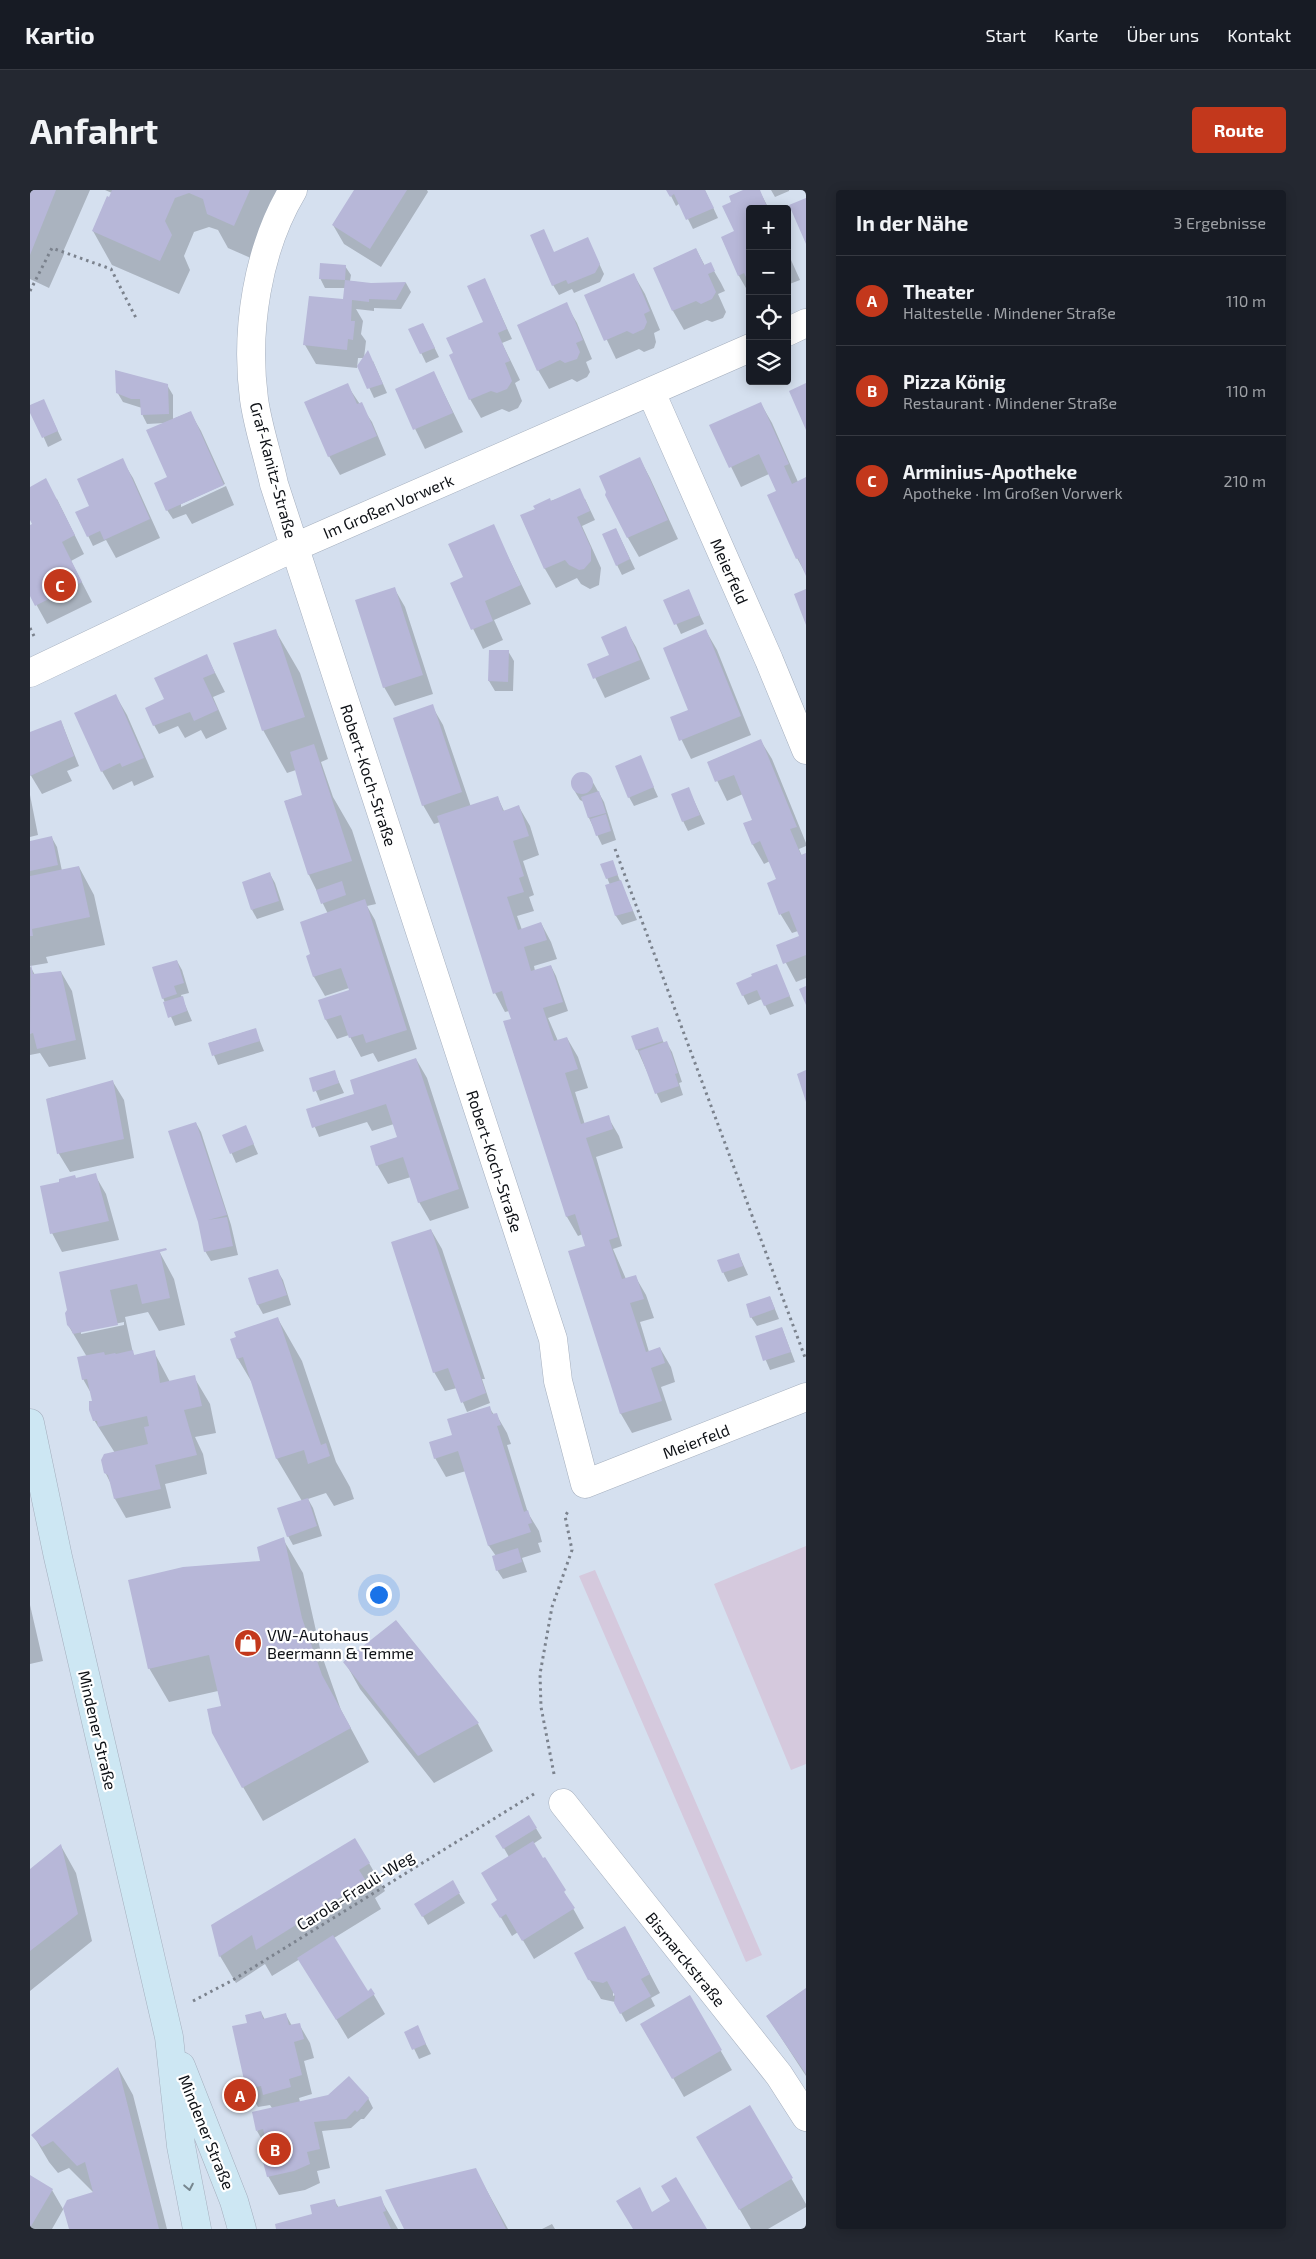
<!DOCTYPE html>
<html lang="de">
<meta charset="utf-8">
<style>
body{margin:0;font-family:"Exo 2",sans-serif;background:#242831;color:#f1f3f6}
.controls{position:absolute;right:15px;top:15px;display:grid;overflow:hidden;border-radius:5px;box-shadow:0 2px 12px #0003}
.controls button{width:45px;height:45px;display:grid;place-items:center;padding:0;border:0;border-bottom:1px solid #363941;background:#171b24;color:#f1f3f6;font:25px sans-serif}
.you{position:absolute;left:348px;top:1404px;width:18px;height:18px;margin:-12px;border:4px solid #fff;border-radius:50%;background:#1a73e8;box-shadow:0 0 0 8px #1a73e833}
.badge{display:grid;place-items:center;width:32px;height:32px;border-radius:50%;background:#c3381c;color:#fff;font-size:16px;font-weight:700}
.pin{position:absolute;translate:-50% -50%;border:2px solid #fff;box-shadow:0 1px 5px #0006}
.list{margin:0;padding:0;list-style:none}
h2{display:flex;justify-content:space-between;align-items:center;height:65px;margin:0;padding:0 20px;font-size:21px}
h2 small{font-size:16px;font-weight:400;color:#9ea1a6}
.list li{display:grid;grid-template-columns:32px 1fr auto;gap:15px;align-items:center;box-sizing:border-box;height:90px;padding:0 20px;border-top:1px solid #363941}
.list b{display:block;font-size:19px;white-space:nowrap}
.list p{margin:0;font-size:16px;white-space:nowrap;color:#9ea1a6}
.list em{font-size:16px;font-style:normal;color:#9ea1a6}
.icon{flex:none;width:28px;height:28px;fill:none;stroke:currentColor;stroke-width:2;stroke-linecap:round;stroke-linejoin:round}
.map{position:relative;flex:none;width:776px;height:2039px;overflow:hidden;border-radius:5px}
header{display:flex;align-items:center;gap:30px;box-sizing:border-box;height:70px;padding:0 25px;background:#171b24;border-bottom:1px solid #363941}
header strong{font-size:24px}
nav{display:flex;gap:28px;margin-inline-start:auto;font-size:18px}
.intro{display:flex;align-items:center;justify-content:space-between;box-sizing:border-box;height:120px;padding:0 30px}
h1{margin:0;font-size:35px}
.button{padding:12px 22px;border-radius:5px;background:#c3381c;color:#fff;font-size:18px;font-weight:700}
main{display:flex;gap:30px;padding:0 30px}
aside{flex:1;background:#171b24;border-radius:5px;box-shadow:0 2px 12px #0003}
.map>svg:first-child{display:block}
</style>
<header>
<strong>Kartio</strong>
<nav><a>Start</a><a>Karte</a><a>Über uns</a><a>Kontakt</a></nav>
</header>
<div class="intro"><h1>Anfahrt</h1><a class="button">Route</a></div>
<main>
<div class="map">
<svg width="776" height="2039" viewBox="0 0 776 2039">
<rect width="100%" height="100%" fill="#d5e0ef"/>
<path fill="#d5c9dd" d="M776,1356V1574L761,1580L684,1394Z
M565,1380L732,1765L716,1772L549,1386Z"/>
<path fill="#0003" fill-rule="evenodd" d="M0,0H60L33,62L34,64L19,98L0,89Z
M75,0H251L223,69L198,58L188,40L179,37L164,42L154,66L160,80L149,104L82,75L63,41L82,3Z
M325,0H397L398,2L351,77L314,54L303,35Z
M638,0H675L688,28L663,39L650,13L646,16Z
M716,0H729L739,19H720V105L709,86L692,48L705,42L703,12Z
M741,0H759V1L745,7Z
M562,58L574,84L570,92L544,103L542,99L529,105L523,95L524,63Z
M666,59L675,76L680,74L691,93L695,101L688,104L696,122L693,128L682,132L677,130L654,140L643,121L624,78Z
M757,61L770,90L757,95Z
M315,76L321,85L320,91L341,94L376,93L381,102L371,119L344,118V121L326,119L333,131L331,144L336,151L334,168H328L327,178L286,174L275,155L314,111L315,98H295L290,88Z
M604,85L615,104L630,140L624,143L626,152L624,158L614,162L609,159L586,169L556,106Z
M455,90L482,149L472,153L490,190L485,193L492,211L488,218L479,222L472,219L451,228L440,209L454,132Z
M536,114L547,133L562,169L556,172L560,182L557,187L547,192L542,189L519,199L508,180Z
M393,134L409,167L396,173L380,140Z
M343,171L357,203L344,208L329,176Z
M404,183L433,242L395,259L366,200Z
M137,195L143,205V229L160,222L171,241L195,294L151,314V317L196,296L204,315L162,334L156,324L143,329L137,320L139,293L135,233L117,234L112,224V218L93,212L87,202Z
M317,195L342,232L356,265L310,285L299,266Z
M731,214L742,233L768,292L776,289V384L767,368L747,302L739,284L711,297L681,236Z
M0,216L18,220L32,250L18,257Z
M610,269L620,288L648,349L609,367L598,348Z
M92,270L103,288L130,348L86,368L76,350L63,356L47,323L61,317Z
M0,298L27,309L54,364L41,371L62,412L17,434L0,403V337L4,335L0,327Z
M539,305L555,309L565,330L552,336L571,378L569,395L560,399L551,394L547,388L526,398L515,379L491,326L506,319L505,316Z
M463,336L501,414L464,430L473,450L453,459L421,394L435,388Z
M586,339L605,379L592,385L587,375Z
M364,398L375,417L403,504L365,516L354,497Z
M658,400L674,434L651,444L635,410Z
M595,438L606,457L620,489L575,508L559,475L580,466Z
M245,440L270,483L298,569L291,572L303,607L322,640L346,714L337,716L345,730L387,859L348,872L343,863L331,867L319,845L307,849L296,830L290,811L321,801L319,798L295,806L284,787L277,766L282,765L298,724L279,685L255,611L273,606L266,580L257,583L233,540Z
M676,441L687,460L721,545L661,569L641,528L660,520Z
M460,461H478L484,471L483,501H465L459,491Z
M176,465L195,502L183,507L197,539L176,549L171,540L155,548L148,536L129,544L124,535Z
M86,506L97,525L124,587L104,596L102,591L83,600L72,581Z
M402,516L413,535L441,617L468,608L474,621L489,617L500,636L509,665L493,671L504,705L499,707L504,721L487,726L492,740L511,733L521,752L527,769L504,776L505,781L521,776L526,786L538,821L518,828L528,851L537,848L548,867L558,898L545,902L555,935L578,927L589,946L593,958L566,967L592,1056L583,1059L596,1089L605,1086L616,1105L624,1128L610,1132L619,1162L630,1158L641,1177L645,1192L631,1197L642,1230L602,1243L591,1224L539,1062L557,1057L553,1044L548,1046L537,1027L474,832L482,830L479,821L475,822L465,803L410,632L404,634L393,615Z
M31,531L49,576L37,581L42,591L12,604L0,584V544Z
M731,551L742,569L776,653V656L769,659L772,666L776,665V788L766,792L747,756L771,747L768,741L762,743L751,725L738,694L748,690L740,671L734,674L723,655L714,634L723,630L713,604L697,611L678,572Z
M610,567L628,607L604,616L599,607Z
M553,583L560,587L574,612L586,650L572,655L559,628L554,612L550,610L544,600L541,592L545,585Z
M658,598L675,634L658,641L653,631Z
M0,605L8,645L0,647Z
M22,648L27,657L32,681L49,677L64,705L75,755L16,767L18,773L0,776L5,785L31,782L42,801L56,869L19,877L10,863L0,865V652Z
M582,672L607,730L592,735L586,726L577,696L580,695L572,675Z
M240,684L245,693L254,720L227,729L222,720Z
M147,771L152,780L159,803L151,805L162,831L145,836L133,808Z
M746,775L764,816L740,825L732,809L718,815L713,805Z
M225,839L234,861L188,875L179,853Z
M627,839L634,853L636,852L642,862L652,892L649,893L653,905L631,913L607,859Z
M386,869L397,888L439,1018L400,1031L389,1012L381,987L358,994L347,975L368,948L364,934L342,941L337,932L289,947L278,920L326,910Z
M304,881L314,903L290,911L281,889Z
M83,892L94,910L104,968L40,982L29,964L17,909Z
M166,933L171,942L201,1035L208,1065L181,1071L175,1061Z
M216,937L228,964L206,973L194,946Z
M65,985L76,1004L89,1050L32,1062L22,1043Z
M401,1040L412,1059L455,1189H452L460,1213L437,1222L427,1198L415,1201L404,1182Z
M129,1061L144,1089L155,1135L129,1141L118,1122L95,1127L103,1163L105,1166L124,1162L140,1192L164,1187L180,1214L186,1243L165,1247L173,1264L177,1284L135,1294L141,1318L96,1328L85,1309L81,1294L75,1282L85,1263L64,1230L62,1205L53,1189L57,1167L38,1135L36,1123ZM94,1132V1135L51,1144V1141Z
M709,1065L718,1085L698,1092L693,1082Z
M247,1080L253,1090L261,1115L233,1124L228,1115L220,1089Z
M740,1107L749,1129L727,1136L721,1127Z
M248,1129L272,1171L306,1272L320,1297L324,1309L304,1316L296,1303L278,1309L283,1318L292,1346L263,1355L258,1346L272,1311L247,1269L224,1196L208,1169L202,1150Z
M752,1138L765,1172L740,1180L726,1147Z
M459,1217L464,1225L466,1224L477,1243L481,1254L477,1255L498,1323L509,1341L512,1352L508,1353L511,1362L492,1368L497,1382L473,1389L467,1380L466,1366L459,1356L436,1281L416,1287L405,1268L424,1246Z
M253,1349L273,1383L291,1463L311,1520L339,1572L233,1631L213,1597L188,1501L139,1512L119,1478Z
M0,1415L13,1471L0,1474Z
M366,1431L448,1534L463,1561L404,1593L330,1499L315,1472Z
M499,1627L512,1648L503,1654L512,1670L515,1668L554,1738L504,1769L488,1742L482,1746L463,1714L468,1711L479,1667L467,1646Z
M31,1656L46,1683L62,1751L0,1801V1681Z
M339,1673L355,1701L345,1708L351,1719L304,1748L337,1802L341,1800L355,1824L318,1849L270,1769L242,1786L235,1774L206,1793L190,1766L183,1736Z
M422,1692L435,1713L398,1735L386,1714Z
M605,1756L630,1803L621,1808L625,1816L596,1832L585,1812L571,1809L559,1789ZM612,1790L583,1806V1803Z
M776,1799V1886L737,1826Z
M659,1807L702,1880L654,1907L612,1834Z
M231,1822L235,1830L256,1825L262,1836L269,1834L280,1853L284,1868L274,1871L282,1904L269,1908L270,1912L338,1908L343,1918L334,1929H331L321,1938L292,1941L300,1978L287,1981L290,1993L275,2000L249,2005L238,1986L234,1953L227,1941L242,1918L240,1915L228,1917L217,1898L219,1833Z
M387,1837L401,1864L389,1869L376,1842Z
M88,1878L103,1905L137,2039H40L34,2018L22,2039H0V1987L22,2000L33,2019L38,2011L64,2003L39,1978L28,1983L19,1972L3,1945Z
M720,1917L776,2014V2017L738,2039H721L668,1947Z
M445,1979L478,2039H376Z
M350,2008L368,2039H248L284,2025L304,2010L309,2018Z
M522,2034L525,2039H512Z"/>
<path fill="#b7b7d8" d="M0,0H26L0,65Z
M82,0H220L204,36L177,24L173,9L159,3L145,8L135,31L142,45L130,71L62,41L77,6L79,7Z
M324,0H377L340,59L302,35Z
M636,0H675L684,18L656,30L644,4L640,7Z
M713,0H730L738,19H720V90L717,89L714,83L708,86L691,47L704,41L692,16L701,12L699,6Z
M776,8V54L759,15Z
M514,39L524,62L558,47L570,74L565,83L538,94L536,90L522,96L500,45Z
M666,58L674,75L681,72L685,81L678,84L686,102L682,109L671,114L666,111L642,121L623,78Z
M290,73L316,75L315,90L289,89Z
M604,83L620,121L614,124L617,132L614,139L603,144L597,141L574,151L554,105Z
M455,88L477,139L468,143L480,171L475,173L482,191L477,199L467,203L461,201L439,210L419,165L423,163L416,148L453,132L437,96Z
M315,90L341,93L376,92L366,110L339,109V112L322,110L321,131H325L323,150L318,149L317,160L273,155L279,106L313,109Z
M537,112L553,150L546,153L550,162L547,169L535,173L530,170L507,181L487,135Z
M393,133L405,158L390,164L378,139Z
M338,160L353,194L337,199L327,176Z
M85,180L138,194L139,224L111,225L110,209H101L86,203Z
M404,181L423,223L383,240L365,199Z
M318,193L327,214L332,212L347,246L298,267L274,212Z
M776,193V240L759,201Z
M14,209L28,241L12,248L0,223V215Z
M731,212L759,274L754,276L762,294L776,287V386L768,368L766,369L737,305L746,301L729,264L699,278L679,235Z
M161,221L194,295L136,321L124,293L137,287L116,240Z
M610,267L638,330L597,348L575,305L576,302L569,286Z
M93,268L120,329L74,350L70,341L57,347L45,322L59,316L47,289Z
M16,288L45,345L32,352L52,392L5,416L0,406V335L2,334L0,330V297Z
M550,298L560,321L547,327L561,358V371L554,379L549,380L539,375L535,370L514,379L490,325L505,319L503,316L520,308L521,311Z
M464,334L491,395L455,411L463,431L441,440L420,393L433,387L418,354Z
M586,338L600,369L586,376L572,344Z
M365,397L393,485L353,498L325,410Z
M659,399L670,425L644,435L633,410Z
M776,399V435L764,404Z
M596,436L610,470L563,489L557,474L579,465L571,447Z
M246,439L275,527L232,541L203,453Z
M676,439L711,526L649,551L640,527L658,520L633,458Z
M459,460H479L478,492L458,491Z
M177,464L185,483L173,488L188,520L164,531L160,522L123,536L115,518L134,509L124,488Z
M86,504L114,568L92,577L90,573L71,582L44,523Z
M403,514L432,602L392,616L363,528Z
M31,530L44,566L0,586V542Z
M731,549L767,637L760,639L771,665L776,663V765L753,774L746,755L769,746L759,721L749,725L737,693L746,689L730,651L722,655L713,633L722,630L704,585L685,592L677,572Z
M284,554L322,671L278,685L254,611L272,605L260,562Z
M611,565L624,597L598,608L585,576Z
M541 593a11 11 0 1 1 22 0a11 11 0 1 1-22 0Z
M659,597L670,625L652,632L641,604Z
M569,601L576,623L558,628L551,607Z
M468,606L473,621L489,615L499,646L483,651L494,686L489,688L494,702L477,707L488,740L511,732L513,737L517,750L494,757L501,781L521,775L533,812L513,818L524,851L537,847L548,879L535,883L551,934L579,925L583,939L556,948L588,1047L579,1050L592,1089L606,1085L614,1109L600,1113L616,1162L630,1157L635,1173L621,1178L632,1211L590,1224L538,1061L555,1056L545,1024L536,1027L473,831L481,829L476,815L472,801L463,804L407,626Z
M576,624L581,641L566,646L560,629Z
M22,646L28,675L0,681V651Z
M583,670L588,685L576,689L570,674Z
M49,676L60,727L2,739L3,746H0V686Z
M240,682L249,711L221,720L212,692Z
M591,690L603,721L585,726L575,695Z
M312,691L316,705L291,714L286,700Z
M335,709L377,840L336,853L333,844L319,848L311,825L295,830L288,810L319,800L311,778L283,787L276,766L280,764L270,732Z
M147,770L154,793L144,796L147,804L132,809L122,777Z
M1,774L3,784L31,781L46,850L7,859L3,843L0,844Z
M747,774L760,806L734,816L727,800L712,806L706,793L722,786L721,784Z
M776,796V815L769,799Z
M153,806L157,821L138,828L133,812Z
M628,837L633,851L606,860L601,846Z
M226,838L230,851L182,866L178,853Z
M637,851L648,883L645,884L649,896L625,904L609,861Z
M386,868L429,999L388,1013L373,967L346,976L340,956L367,947L356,914L282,938L276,919L324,904L320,890Z
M305,880L309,893L283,902L279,888Z
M776,880V912L767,884Z
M83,890L94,949L27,964L16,909Z
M166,932L197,1025L178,1030L197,1027L203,1056L174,1062L168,1032L138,941Z
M216,935L224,954L200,964L192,945Z
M66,983L79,1031L20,1044L10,996L29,992V989L45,985L46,988Z
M401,1039L456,1203L431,1213L418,1178L403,1183L361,1052Z
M136,1058L137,1060L130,1062L140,1108L112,1114L107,1094L80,1100L88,1135L43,1144L41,1139L37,1135L35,1123L37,1120L29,1082Z
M709,1063L713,1076L692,1083L687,1070Z
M248,1079L257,1105L227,1115L218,1088Z
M740,1106L745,1119L720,1128L716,1114Z
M248,1127L291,1255L296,1253L300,1266L278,1274L274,1260L246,1269L213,1167L207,1169L200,1149L206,1147L204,1142Z
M752,1137L761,1162L733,1171L725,1146Z
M103,1160L104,1165L125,1160L130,1193L165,1185L172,1216L154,1220L167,1265L125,1275L131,1299L84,1309L78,1285L74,1283L71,1270L74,1264L118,1254L114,1237L119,1236L117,1226L68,1237L67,1231H63L59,1220V1211H62L57,1189L52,1190L47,1167L74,1162L75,1165L85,1163L86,1164Z
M460,1216L462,1224L467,1223L471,1235L467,1236L490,1309L494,1322L498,1320L502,1333L498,1334L501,1342L458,1356L428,1261L404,1269L399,1252L422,1245L417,1229Z
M278,1308L287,1336L257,1347L247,1318Z
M254,1347L272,1428L292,1485L321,1538L212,1598L182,1543L177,1519L191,1516L179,1465L118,1479L98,1390L153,1377L230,1371L227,1357Z
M488,1358L492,1372L466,1381L462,1366Z
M366,1430L449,1533L388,1566L313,1472Z
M499,1625L507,1638L473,1659L465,1646Z
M325,1648L340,1673L329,1680L336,1691L226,1760L222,1745L189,1767L181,1735Z
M503,1651L513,1668L515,1667L536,1700L534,1702L545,1718L492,1751L476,1724L470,1728L461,1714L467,1710L451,1683Z
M31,1654L48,1724L0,1761V1679Z
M423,1690L430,1703L392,1727L384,1714Z
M595,1736L620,1784L611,1789L621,1806L590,1824L584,1813L585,1806L577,1791L573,1793L558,1790L544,1763Z
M303,1745L338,1801L341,1798L345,1804L306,1830L267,1768Z
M776,1798V1884L736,1826Z
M660,1805L692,1860L642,1889L610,1834Z
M231,1821L233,1829L256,1823L259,1835L270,1833L274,1849L264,1852L272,1885L259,1889L261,1897L233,1905L231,1896L216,1899L202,1836L217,1833L215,1825Z
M388,1835L396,1854L382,1860L374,1842Z
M88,1877L129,2039H39L33,2018L37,2010L63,2002L55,1972L47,1976L23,1951L12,1957L1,1945Z
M319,1886L339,1908L329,1920L327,1922L325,1920L316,1929L284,1932L290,1959L277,1962L280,1974L264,1981L237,1987L228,1953L236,1951L233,1939L226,1941L222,1922L298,1905Z
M720,1915L763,1988L709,2020L666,1947Z
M446,1978L476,2039H374L355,2000Z
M0,1985L23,1999L0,2038Z
M646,1987L677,2039H603L586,2011L610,1997L622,2022L640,2011L631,1996Z
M351,2006L356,2021L353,2022L361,2039H246L245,2034L282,2024L280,2015L305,2009L307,2017Z"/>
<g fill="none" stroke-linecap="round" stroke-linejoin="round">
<g stroke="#a5afbe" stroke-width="29">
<path id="street" d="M263,0C227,60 215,141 224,209C228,238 238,266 244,294L523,1149L528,1191L555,1294L776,1207
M757,142L776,133
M621,202L739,470L776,560
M0,483L265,357L720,158
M533,1613L749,1885L776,1927"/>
</g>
<g stroke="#a5afbe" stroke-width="29">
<path id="secondary" d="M0,1233L28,1367L139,1847L151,1956L167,2039
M151,1876L204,2011L212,2039"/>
</g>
<path stroke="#7b828d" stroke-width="3" stroke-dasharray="2.5 4" stroke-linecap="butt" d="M0,101L22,58L81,79L106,128
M0,438L4,446
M585,659L776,1170
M524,1584L511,1517L510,1484L522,1417L542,1360L535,1326L539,1320
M163,1811L203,1790L504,1604"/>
<use href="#street" stroke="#fff" stroke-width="28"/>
<use href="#secondary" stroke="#cde7f3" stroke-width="28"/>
</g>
<defs><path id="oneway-chevron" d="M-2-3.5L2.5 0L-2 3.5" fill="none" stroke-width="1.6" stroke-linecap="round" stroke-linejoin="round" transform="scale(1.25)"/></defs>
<use stroke="#77868f" href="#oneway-chevron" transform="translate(159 1997) rotate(79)"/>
<defs>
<g id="shop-disc" transform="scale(1.4375)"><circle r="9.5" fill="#c3381c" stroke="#fff"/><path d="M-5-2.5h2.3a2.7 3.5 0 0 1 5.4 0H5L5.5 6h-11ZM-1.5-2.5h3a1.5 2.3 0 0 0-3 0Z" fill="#fff"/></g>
</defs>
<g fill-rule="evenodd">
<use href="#shop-disc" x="218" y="1453"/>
</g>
<g text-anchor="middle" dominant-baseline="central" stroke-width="4.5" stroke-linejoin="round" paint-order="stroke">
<g font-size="16" fill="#0d1015" stroke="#fff">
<text transform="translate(244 280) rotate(75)">Graf-Kanitz-Straße</text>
<text transform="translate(358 316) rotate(-23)">Im Großen Vorwerk</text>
<text transform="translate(700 381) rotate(66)">Meierfeld</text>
<text transform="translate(339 585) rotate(72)">Robert-Koch-Straße</text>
<text transform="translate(465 971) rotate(72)">Robert-Koch-Straße</text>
<text transform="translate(666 1251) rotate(-21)">Meierfeld</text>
<text transform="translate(68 1540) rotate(77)">Mindener Straße</text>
<text transform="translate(325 1700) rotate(-32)">Carola-Frauli-Weg</text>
<text transform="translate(656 1769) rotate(51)">Bismarckstraße</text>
<text transform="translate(177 1942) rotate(68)">Mindener Straße</text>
</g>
<g font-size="16" fill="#0d1015" stroke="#fff" text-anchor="start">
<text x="237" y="1444">VW-Autohaus<tspan x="237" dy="18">Beermann &amp; Temme</tspan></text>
</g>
</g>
</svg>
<div class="controls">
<button>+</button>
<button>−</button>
<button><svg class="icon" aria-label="locate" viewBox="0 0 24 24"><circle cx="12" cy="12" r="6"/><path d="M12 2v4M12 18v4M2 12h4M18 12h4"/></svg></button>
<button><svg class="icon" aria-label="layers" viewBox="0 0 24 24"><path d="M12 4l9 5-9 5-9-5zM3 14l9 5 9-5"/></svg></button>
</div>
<div class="you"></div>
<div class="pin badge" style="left:210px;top:1905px">A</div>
<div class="pin badge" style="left:245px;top:1959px">B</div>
<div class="pin badge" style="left:30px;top:395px">C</div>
</div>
<aside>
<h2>In der Nähe<small>3 Ergebnisse</small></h2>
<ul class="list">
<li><span class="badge">A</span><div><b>Theater</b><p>Haltestelle · Mindener Straße</p></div><em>110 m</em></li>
<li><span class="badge">B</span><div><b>Pizza König</b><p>Restaurant · Mindener Straße</p></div><em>110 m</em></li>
<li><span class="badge">C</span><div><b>Arminius-Apotheke</b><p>Apotheke · Im Großen Vorwerk</p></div><em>210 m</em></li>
</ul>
</aside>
</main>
